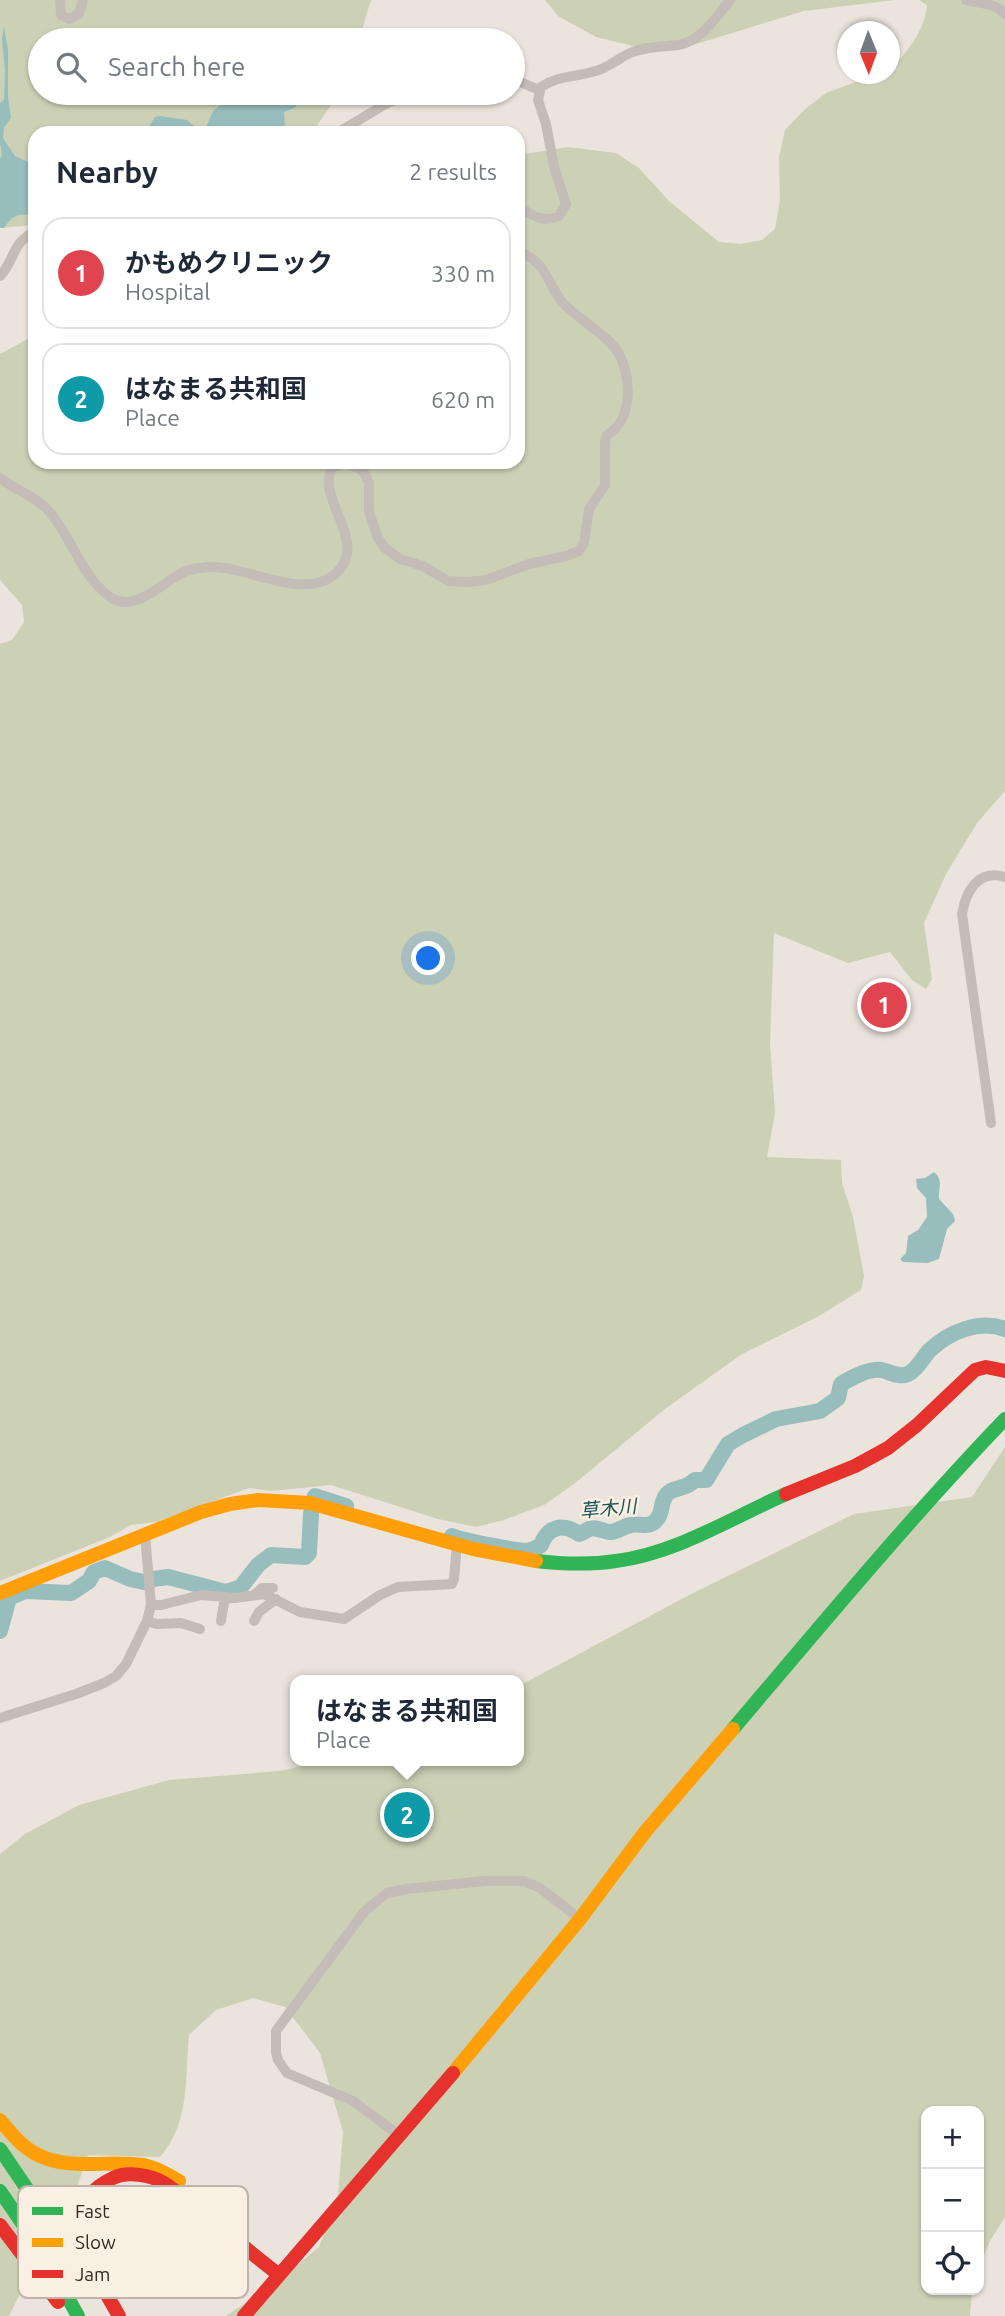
<!DOCTYPE html>
<meta charset="utf-8">
<style>
body{margin:0;font-family:Ubuntu,"Noto Sans JP",sans-serif;background:#f6f6f7;color:#1f2937}
.controls{position:absolute;right:21px;bottom:21px;display:grid;overflow:hidden;border-radius:14px;box-shadow:0 2px 5px #0004}
.controls button{width:63px;height:63px;display:grid;place-items:center;padding:0;border:0;border-bottom:2px solid #e0e1e3;background:#fff;color:#1f2937;font:35px sans-serif}
.compass{position:absolute;left:837px;top:21px;width:63px;height:63px;border-radius:50%;background:#fff;box-shadow:0 2px 5px #0004;rotate:179deg}
.you{position:absolute;left:429px;top:959px;width:24px;height:24px;margin:-18px;border:5px solid #fff;border-radius:50%;background:#1a73e8;box-shadow:0 0 0 10px #1a73e833}
.badge{display:grid;place-items:center;width:46px;height:46px;border-radius:50%;background:#746b65;color:#fff;font-size:23px;font-weight:700}
.pin{position:absolute;translate:-50% -50%;border:4px solid #fff;box-shadow:0 2px 7px #0006}
.popup{position:absolute;left:290px;top:1675px;width:234px;height:91px;box-sizing:border-box;display:grid;place-content:center;border-radius:14px;background:#fff;filter:drop-shadow(0 2px 5px #0005);font-size:23px;white-space:nowrap;color:#747a83}
.popup b{font-size:26px;color:#1f2937}
.popup::after{content:'';position:absolute;left:50%;top:100%;margin-left:-14px;border:14px solid transparent;border-top-color:#fff}
.list{margin:0;padding:0;list-style:none}
h2{display:flex;justify-content:space-between;align-items:center;height:91px;margin:0;padding:0 28px;font-size:30px}
h2 small{font-size:23px;font-weight:400;color:#747a83}
.list li{display:grid;grid-template-columns:46px 1fr auto;gap:21px;align-items:center;box-sizing:border-box;height:112px;margin:0 14px 14px;padding:0 14px;border:2px solid #e0e1e3;border-radius:21px}
.list b{display:block;font-size:26px;white-space:nowrap}
.list p{margin:0;font-size:23px;white-space:nowrap;color:#747a83}
.list em{font-size:23px;font-style:normal;color:#747a83}
.icon{flex:none;width:38px;height:38px;fill:none;stroke:currentColor;stroke-width:2;stroke-linecap:round;stroke-linejoin:round}
.map{position:relative;flex:none;width:1005px;height:2316px;overflow:hidden}
.search{position:absolute;background:#fff;box-shadow:0 2px 5px #0004;left:28px;top:28px;width:497px;height:77px;display:flex;align-items:center;gap:18px;box-sizing:border-box;padding:0 24px;border-radius:38px;color:#747a83;font-size:26px}
.panel{position:absolute;background:#fff;box-shadow:0 2px 5px #0004;left:28px;top:126px;width:497px;height:343px;border-radius:21px}
.map>svg:first-child{display:block}
</style>
<div class="map">
<svg width="1005" height="2316" viewBox="0 0 1005 2316">
<rect width="100%" height="100%" fill="#ebe4dd"/>
<path fill="#ccd1b6" d="M0,0H371L359,40H40V93H339L312,133H35V225L0,228Z
M545,0H915H895L804,11L693,45L645,49L596,37L558,16Z
M919,0H1005V791L977,823L946,874L924,923L932,979L926,989L912,980L890,952L848,963L774,933L770,1043L775,1113L767,1157L841,1160L842,1183L853,1217L864,1276L861,1290L819,1316L742,1354L665,1409L574,1484L544,1505L504,1520L476,1527L438,1519L331,1485L271,1491L249,1488L156,1522L131,1525L110,1537L0,1581V644L12,640L24,622L22,605L0,580V354L35,335V462H518V155L568,147L616,153L639,168L669,201L719,242L740,244L762,240L775,229L780,200L779,157L785,130L804,110L826,93L861,80L890,74V70C907,52 925,31 927,5Z
M1005,1447V2217L990,2241L979,2266V2111H926V2290H972L970,2316H226L274,2284L319,2247L338,2196L343,2132L320,2053L285,2007L253,1998L216,2010L189,2035C185,2078 190,2123 160,2157L88,2155L71,2204L54,2226L9,2316H0V1854L25,1834L79,1805L169,1780L279,1771L326,1761H519V1686L691,1594L854,1514L972,1497Z"/>
<path fill="#98bdbd" d="M4,26L8,50V97L11,118L4,128L3,138L15,156L35,165V214C18,215 14,213 4,228H0V158L2,156L0,143V103L4,100L5,70L2,39Z
M249,93L259,97L268,93H284L289,102L293,93H301L296,107L284,112L285,125L281,130L276,132L145,133L155,117L159,116L187,120L195,127L202,129L206,127L213,111L231,97Z
M934,1172C944,1180 938,1188 939,1199L953,1214L955,1221L947,1229L939,1259L928,1263L903,1262L900,1259L906,1253L908,1236L918,1230L927,1217L926,1198L917,1188L916,1179L925,1178Z"/>
<g fill="none" stroke-linecap="round" stroke-linejoin="round">
<path stroke="#98bdbd" stroke-width="16" d="M315,1496L346,1506
M452,1536C461,1540 523,1553 531,1550C534,1549 538,1547 541,1545C548,1526 563,1523 579,1534C583,1533 585,1531 589,1529C596,1526 604,1532 611,1532C619,1531 624,1526 631,1525C641,1523 650,1529 657,1519C663,1513 660,1502 667,1494C674,1486 684,1491 695,1480H706L728,1444L743,1435L776,1419L820,1411L838,1398L841,1384C851,1378 869,1368 881,1370C891,1372 898,1378 908,1374C917,1370 923,1357 930,1350C949,1332 980,1319 1005,1329
M153,1579L168,1577L226,1592L241,1587L258,1565L271,1555L305,1557L309,1553L311,1513
M0,1631L9,1598L25,1591L71,1593L89,1581L94,1572L105,1568L130,1579L144,1582"/>
<path stroke="#c4bdb7" stroke-width="10" d="M60,0L61,15L69,19L79,14L83,0
M966,0C980,4 995,2 1005,14
M513,79L539,90
M337,133L389,102L421,94L437,95L445,93
M518,207C533,214 541,224 559,216L566,204L554,167L546,124L538,100L541,87C557,76 574,77 592,72C607,69 617,59 630,53C646,46 662,47 678,45C702,41 716,17 730,0
M0,276C16,259 10,245 35,231
M0,478C17,491 38,497 52,515C72,539 82,577 110,597C135,614 161,583 182,573C190,569 198,568 207,567C246,564 309,606 340,569C366,537 314,496 333,467L346,463L360,469L365,474L369,483V511L372,521L378,538L385,548L400,559L423,566L448,581L467,582L486,580L529,564L566,556L579,551L584,543L589,509L605,485V441L607,435C635,419 632,371 615,348C601,330 577,319 562,302C554,292 550,280 543,270C536,260 528,256 518,250
M991,1123L962,914C966,891 978,869 1005,877
M255,1594L262,1588H273
M151,1605H161L201,1595L235,1598L264,1594L300,1612L344,1619L380,1595L398,1587L452,1584L454,1579L457,1543
M147,1621L157,1624L181,1623L200,1629
M221,1621L225,1597
M254,1621L259,1612L276,1599
M0,1718L76,1694L104,1683L116,1676L126,1664L147,1621L151,1605L145,1534
M400,2136L353,2101L287,2073L278,2060L276,2053V2031L364,1912L387,1893L406,1889L485,1881H524L540,1888L580,1919"/>
<path stroke="#30b455" stroke-width="14" d="M536,1561C563,1564 590,1565 616,1561C677,1553 731,1518 786,1494
M733,1729C822,1624 910,1518 1005,1419
M0,2149L88,2279
M0,2191L44,2255L78,2316"/>
<path stroke="#ff9f0a" stroke-width="14" d="M0,1593L201,1512L230,1504L258,1500L310,1503L473,1549L536,1561
M453,2073L580,1919L645,1832L733,1729
M0,2120C10,2132 21,2146 36,2154C70,2172 108,2159 144,2165C157,2168 168,2174 179,2181"/>
<path stroke="#e5322d" stroke-width="14" d="M786,1494L855,1466L888,1448L917,1425L975,1370L986,1367L1005,1371
M0,2225L58,2302
M119,2316C96,2274 48,2208 113,2178C127,2171 151,2175 164,2183C176,2190 187,2201 198,2210C225,2231 251,2253 278,2274
M244,2316L453,2073"/>
</g>
<g text-anchor="middle" dominant-baseline="central" stroke-width="5" stroke-linejoin="round" paint-order="stroke">
<g font-size="19" font-style="italic" fill="#1a5256" stroke="#f9efe3">
<text transform="translate(608 1508) rotate(-5)">草木川</text>
</g>
</g>
<rect x="18" y="2186" width="230" height="112" rx="10" fill="#f9efe3" stroke="#beb4aa" stroke-width="2"/>
<rect x="32" y="2207" width="31" height="8" fill="#30b455"/>
<rect x="32" y="2238" width="31" height="9" fill="#ff9f0a"/>
<rect x="32" y="2270" width="31" height="8" fill="#e5322d"/>
<g font-size="19" fill="#342a25">
<text x="75" y="2218">Fast</text>
<text x="75" y="2249">Slow</text>
<text x="75" y="2281">Jam</text>
</g>
</svg>
<div class="controls">
<button>+</button>
<button>−</button>
<button><svg class="icon" aria-label="locate" viewBox="0 0 24 24"><circle cx="12" cy="12" r="6"/><path d="M12 2v4M12 18v4M2 12h4M18 12h4"/></svg></button>
</div>
<svg class="compass" viewBox="-18 -18 36 36"><path d="M0-13l5 13h-10z" fill="#e53935"/><path d="M0 13l5-13h-10z" fill="#747a83"/></svg>
<div class="you"></div>
<div class="pin badge" style="left:884px;top:1005px;background:#e0444e">1</div>
<div class="pin badge" style="left:407px;top:1815px;background:#0f9aa8">2</div>
<div class="popup"><b>はなまる共和国</b>Place</div>
<div class="search"><svg class="icon" aria-label="search" viewBox="0 0 24 24"><circle cx="10" cy="10" r="6"/><path d="M15 15l6 6"/></svg>Search here</div>
<section class="panel">
<h2>Nearby<small>2 results</small></h2>
<ul class="list">
<li><span class="badge" style="background:#e0444e">1</span><div><b>かもめクリニック</b><p>Hospital</p></div><em>330 m</em></li>
<li><span class="badge" style="background:#0f9aa8">2</span><div><b>はなまる共和国</b><p>Place</p></div><em>620 m</em></li>
</ul>
</section>
</div>
